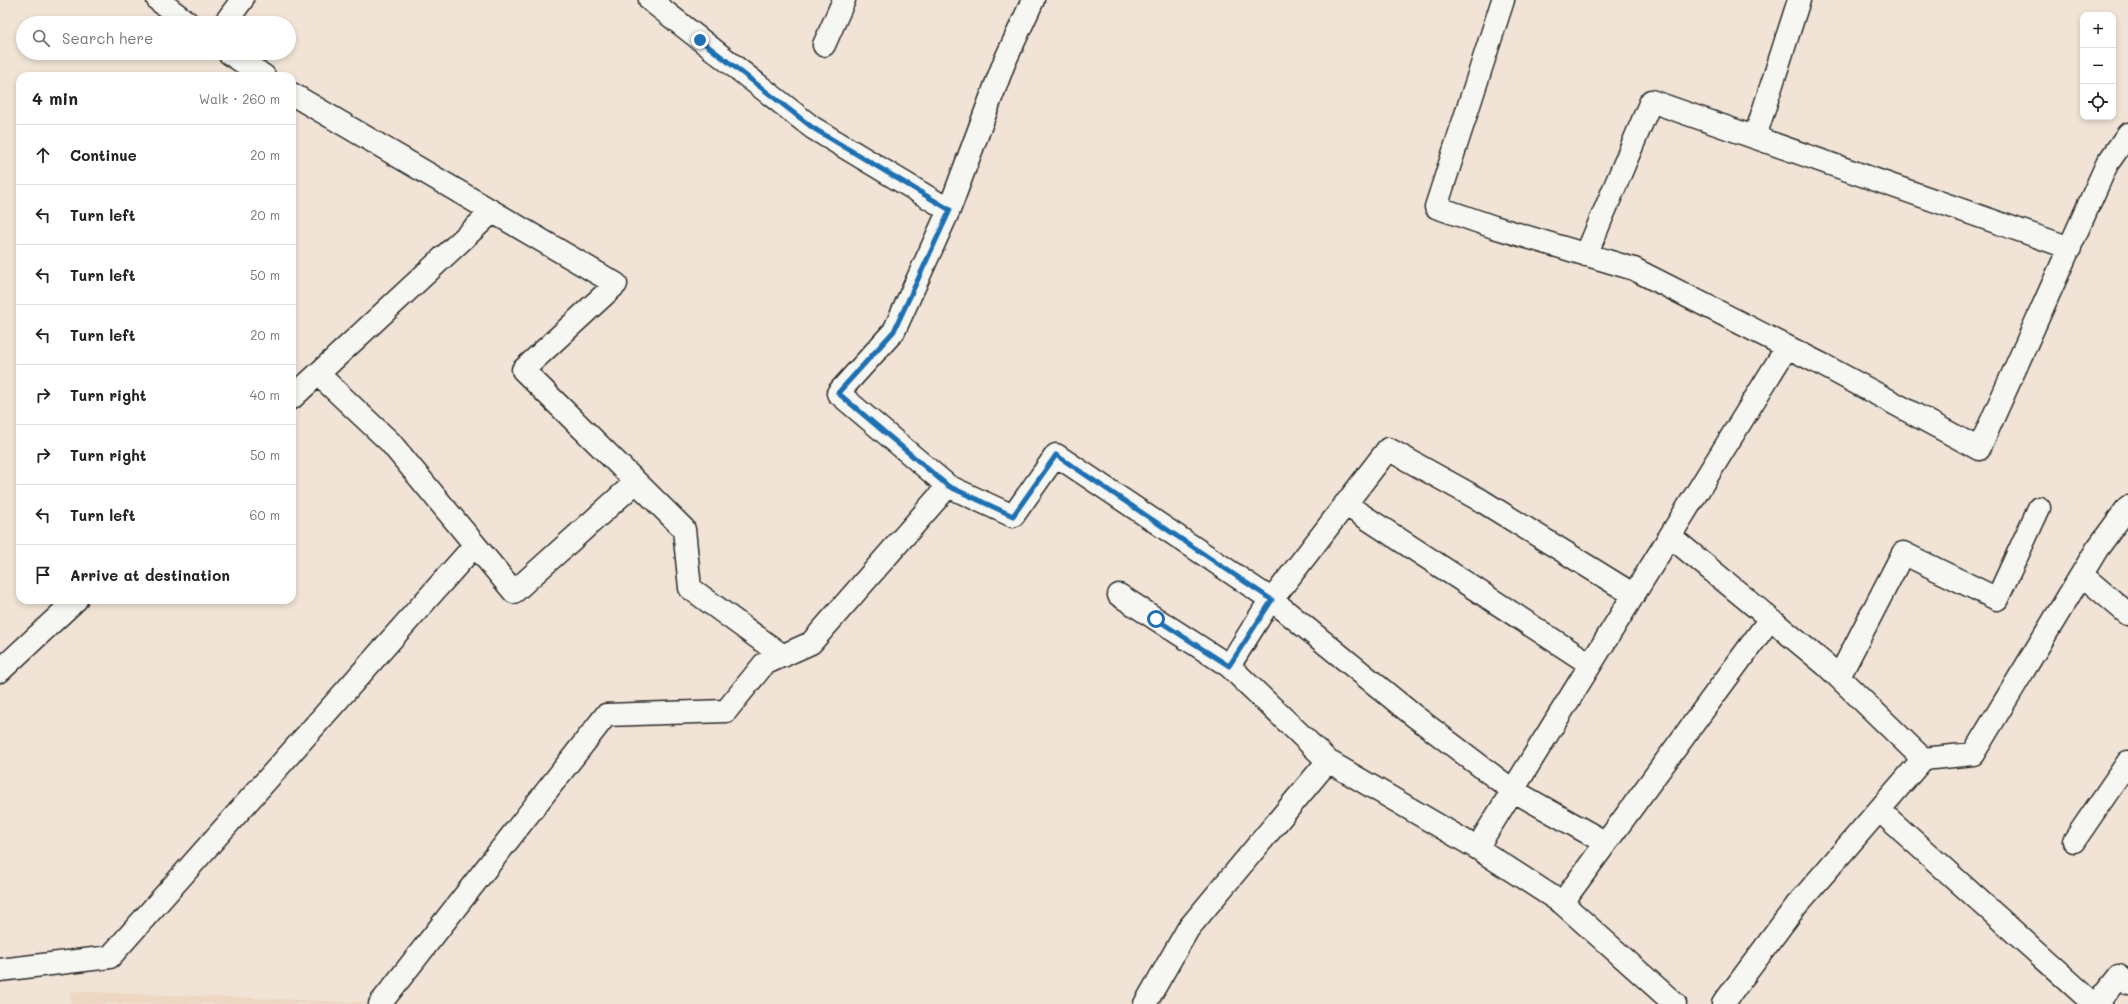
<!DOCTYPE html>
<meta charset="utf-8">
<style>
body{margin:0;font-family:Mali,sans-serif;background:#f6f6f6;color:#222}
.controls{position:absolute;right:12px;top:12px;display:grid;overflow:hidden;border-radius:8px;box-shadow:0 2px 6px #0003}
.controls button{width:36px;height:36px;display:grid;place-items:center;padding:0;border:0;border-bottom:1px solid #e0e0e0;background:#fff;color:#222;font:20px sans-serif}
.stop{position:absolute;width:12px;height:12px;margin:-9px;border:3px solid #1f6fb2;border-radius:50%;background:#fff}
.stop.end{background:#1f6fb2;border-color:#fff;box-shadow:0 1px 4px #0008}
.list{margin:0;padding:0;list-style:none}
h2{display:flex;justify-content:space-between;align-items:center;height:52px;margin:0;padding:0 16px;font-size:17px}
h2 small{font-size:13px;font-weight:400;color:#767676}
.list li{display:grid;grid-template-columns:26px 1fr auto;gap:12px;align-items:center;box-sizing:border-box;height:60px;padding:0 16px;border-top:1px solid #e0e0e0}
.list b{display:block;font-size:15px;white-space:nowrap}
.list em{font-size:13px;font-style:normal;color:#767676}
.icon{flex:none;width:22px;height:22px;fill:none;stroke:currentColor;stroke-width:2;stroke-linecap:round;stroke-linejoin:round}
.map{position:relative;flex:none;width:2128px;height:1004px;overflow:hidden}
.search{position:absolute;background:#fff;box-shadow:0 2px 6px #0003;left:16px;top:16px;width:280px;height:44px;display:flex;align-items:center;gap:10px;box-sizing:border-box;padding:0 14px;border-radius:22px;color:#767676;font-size:15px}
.panel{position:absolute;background:#fff;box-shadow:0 2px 6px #0003;left:16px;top:72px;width:280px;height:532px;border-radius:12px}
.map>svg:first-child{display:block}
</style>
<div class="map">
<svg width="2128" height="1004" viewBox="0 0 2128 1004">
<rect width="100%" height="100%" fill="#f1e4d6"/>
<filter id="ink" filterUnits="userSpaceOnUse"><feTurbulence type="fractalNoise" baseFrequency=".025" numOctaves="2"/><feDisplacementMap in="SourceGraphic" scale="8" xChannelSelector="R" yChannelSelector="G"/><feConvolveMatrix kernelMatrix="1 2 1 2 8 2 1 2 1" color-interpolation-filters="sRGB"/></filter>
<g filter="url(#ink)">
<path fill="#edd7c2" d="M70,991L402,1004H71Z"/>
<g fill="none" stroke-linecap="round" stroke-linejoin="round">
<g stroke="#2b2b2b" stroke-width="25">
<path id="minor" d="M158,0L188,23
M650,0L813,128L949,210
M1503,0L1436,207L1494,227L1634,269L1823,365L1979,449L2107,164L2128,134
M225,23L242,0
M824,45L844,0
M229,53L264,76
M292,94L616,284L523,370L684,529L690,588L783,656
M1755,137L1799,0
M1586,255L1651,101L2070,248
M318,374L390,442L514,592L636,482
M292,398L492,212
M948,486L1013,516L1056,455L1272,600L1413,715L1512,790L1606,843
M1345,504L1590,664
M1670,536L1826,665L1923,759
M2082,575L2128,614
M1119,595L1229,666L1328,761L1188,929L1145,1004
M1229,666L1264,610L1388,449L1482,501L1634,595
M0,671L76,600
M1839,677L1903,553L1997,599L2039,508
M1328,761L1477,848L1562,903L1675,1004
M1879,810L2094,1004
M2074,841L2128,762
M1477,848L1787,347
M1562,903L1770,619
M0,970L110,957L475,545
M380,1004L606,715L726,711L764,664L811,643L948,486L838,393L894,331L949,210L1004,63L1033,0
M1723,1004L1796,906L1923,759L1973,754L2097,549L2128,507
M2097,1004L2119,976L2128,984"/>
</g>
<use href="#minor" stroke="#f6f6f2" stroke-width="22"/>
</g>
</g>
<g fill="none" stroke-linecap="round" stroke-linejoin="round" filter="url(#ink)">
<path stroke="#1f6fb2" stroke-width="5" d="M700,40L813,128L950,210L894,331L838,393L948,486L1013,516L1056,455L1272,600L1229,666L1156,619"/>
</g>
</svg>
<div class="controls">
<button>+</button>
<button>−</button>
<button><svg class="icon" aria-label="locate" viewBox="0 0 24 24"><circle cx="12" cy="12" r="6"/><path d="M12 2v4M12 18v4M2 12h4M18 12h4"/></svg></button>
</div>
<div class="stop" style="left:1156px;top:619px"></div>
<div class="stop end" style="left:700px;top:40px"></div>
<div class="search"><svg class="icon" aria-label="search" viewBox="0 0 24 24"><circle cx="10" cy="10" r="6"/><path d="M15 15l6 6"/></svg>Search here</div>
<section class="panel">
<h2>4 min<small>Walk · 260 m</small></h2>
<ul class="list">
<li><svg class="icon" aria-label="ahead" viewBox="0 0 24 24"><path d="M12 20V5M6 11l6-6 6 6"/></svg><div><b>Continue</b></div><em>20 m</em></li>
<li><svg class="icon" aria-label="left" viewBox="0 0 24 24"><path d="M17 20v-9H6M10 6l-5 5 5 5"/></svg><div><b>Turn left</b></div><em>20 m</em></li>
<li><svg class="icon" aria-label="left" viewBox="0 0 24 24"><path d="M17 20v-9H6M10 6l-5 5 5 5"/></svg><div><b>Turn left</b></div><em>50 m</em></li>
<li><svg class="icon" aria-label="left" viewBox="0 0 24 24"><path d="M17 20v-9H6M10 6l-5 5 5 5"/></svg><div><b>Turn left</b></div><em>20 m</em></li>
<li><svg class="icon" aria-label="right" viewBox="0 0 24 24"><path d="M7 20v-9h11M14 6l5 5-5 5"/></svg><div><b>Turn right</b></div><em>40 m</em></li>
<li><svg class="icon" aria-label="right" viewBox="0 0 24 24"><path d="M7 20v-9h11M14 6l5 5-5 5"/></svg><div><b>Turn right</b></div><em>50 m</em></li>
<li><svg class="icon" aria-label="left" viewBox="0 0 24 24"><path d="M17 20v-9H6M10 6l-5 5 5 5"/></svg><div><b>Turn left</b></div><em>60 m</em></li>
<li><svg class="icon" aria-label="arrive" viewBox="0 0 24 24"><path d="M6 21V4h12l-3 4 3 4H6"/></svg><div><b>Arrive at destination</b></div></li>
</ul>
</section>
</div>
